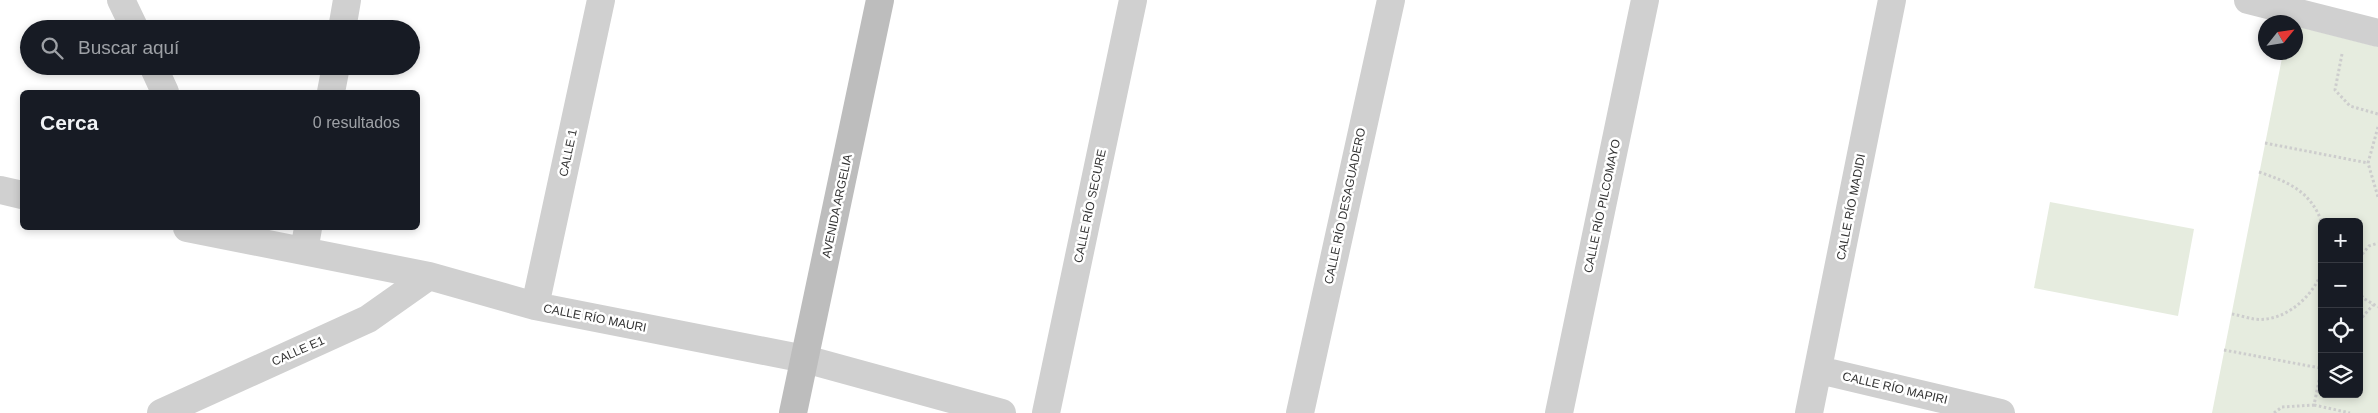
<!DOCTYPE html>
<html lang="es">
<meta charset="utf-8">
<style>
body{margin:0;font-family:Helvetica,sans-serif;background:#20242c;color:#f1f3f6}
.controls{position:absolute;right:15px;bottom:15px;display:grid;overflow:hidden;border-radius:8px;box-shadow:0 2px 8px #0003}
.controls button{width:45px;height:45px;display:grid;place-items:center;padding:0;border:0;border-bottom:1px solid #363941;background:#171b24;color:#f1f3f6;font:25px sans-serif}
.compass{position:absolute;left:2258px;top:15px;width:45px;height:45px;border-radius:50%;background:#171b24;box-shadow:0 2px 8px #0003;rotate:60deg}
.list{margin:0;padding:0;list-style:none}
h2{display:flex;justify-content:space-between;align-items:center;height:65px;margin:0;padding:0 20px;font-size:21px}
h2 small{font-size:16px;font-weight:400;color:#9ea1a6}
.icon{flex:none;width:28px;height:28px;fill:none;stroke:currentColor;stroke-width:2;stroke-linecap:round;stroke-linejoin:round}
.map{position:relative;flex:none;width:2378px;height:413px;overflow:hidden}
.search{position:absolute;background:#171b24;box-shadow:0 2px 8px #0003;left:20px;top:20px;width:400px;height:55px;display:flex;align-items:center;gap:12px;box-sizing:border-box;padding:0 18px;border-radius:28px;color:#9ea1a6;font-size:19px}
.panel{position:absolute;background:#171b24;box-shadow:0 2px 8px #0003;left:20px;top:90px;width:400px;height:140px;border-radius:8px}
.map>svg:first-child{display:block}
</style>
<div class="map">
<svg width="2378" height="413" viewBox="0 0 2378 413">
<rect width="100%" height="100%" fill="#fff"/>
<path fill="#e6ecdf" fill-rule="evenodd" d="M2296,26L2378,47V413H2212L2283,53L2296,52ZM2322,222H2359V394H2322Z
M2050,202L2194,229L2178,316L2034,288Z"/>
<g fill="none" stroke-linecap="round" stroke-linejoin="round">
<path stroke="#cdcdcd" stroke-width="3" stroke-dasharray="2.5 2.5" stroke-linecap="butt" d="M2342,54L2335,90L2350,106L2378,114
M2378,127L2368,163L2378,197
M2265,143L2368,163
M2259,172C2288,182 2311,191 2322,223
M2359,258L2369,246L2378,243
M2359,291L2363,298L2378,307
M2232,314C2239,315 2247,318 2254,319C2284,323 2313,297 2322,271
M2359,321L2373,305
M2224,350L2320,368
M2314,405L2350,413
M2274,413L2282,407L2314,405L2322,366"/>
<path stroke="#d0d0d0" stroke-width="28" d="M121,0L135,29
M2248,0L2378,33
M342,29L347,0
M153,66L165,92
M331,92L336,66
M0,190L22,195
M187,228L429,276L535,306L805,359L1002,413
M304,251L308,228
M535,306L601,0
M1819,370L2001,413
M161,413L368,319L429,276
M1046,413L1133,0
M1300,413L1391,0
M1559,413L1645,0
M1809,413L1892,0"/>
<path stroke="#bdbdbd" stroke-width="28" d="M793,413L880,0"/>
</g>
<g text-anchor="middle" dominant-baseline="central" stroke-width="5" stroke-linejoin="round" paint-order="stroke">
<g font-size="12" fill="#333" stroke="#fff">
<text transform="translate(568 153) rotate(-78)">CALLE 1</text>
<text transform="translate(837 206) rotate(-78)">AVENIDA ARGELIA</text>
<text transform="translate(1090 206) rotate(-78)">CALLE RÍO SECURE</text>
<text transform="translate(1345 206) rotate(-78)">CALLE RÍO DESAGUADERO</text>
<text transform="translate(1602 206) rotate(-78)">CALLE RÍO PILCOMAYO</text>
<text transform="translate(1851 207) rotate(-79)">CALLE RÍO MADIDI</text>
<text transform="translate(595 318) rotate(11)">CALLE RÍO MAURI</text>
<text transform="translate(298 351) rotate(-24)">CALLE E1</text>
<text transform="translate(1895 388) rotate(13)">CALLE RÍO MAPIRI</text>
</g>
</g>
</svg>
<div class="controls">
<button>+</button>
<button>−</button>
<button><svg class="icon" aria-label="locate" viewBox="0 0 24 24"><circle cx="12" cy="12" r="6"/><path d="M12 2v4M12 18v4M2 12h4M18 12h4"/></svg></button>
<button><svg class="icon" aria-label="layers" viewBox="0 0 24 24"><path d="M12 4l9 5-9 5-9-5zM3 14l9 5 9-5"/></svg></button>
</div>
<svg class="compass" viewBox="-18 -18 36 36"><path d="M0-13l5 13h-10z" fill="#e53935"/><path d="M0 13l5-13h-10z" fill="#9ea1a6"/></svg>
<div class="search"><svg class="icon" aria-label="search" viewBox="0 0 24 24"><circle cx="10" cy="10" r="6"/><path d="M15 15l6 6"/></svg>Buscar aquí</div>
<section class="panel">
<h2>Cerca<small>0 resultados</small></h2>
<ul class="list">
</ul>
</section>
</div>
